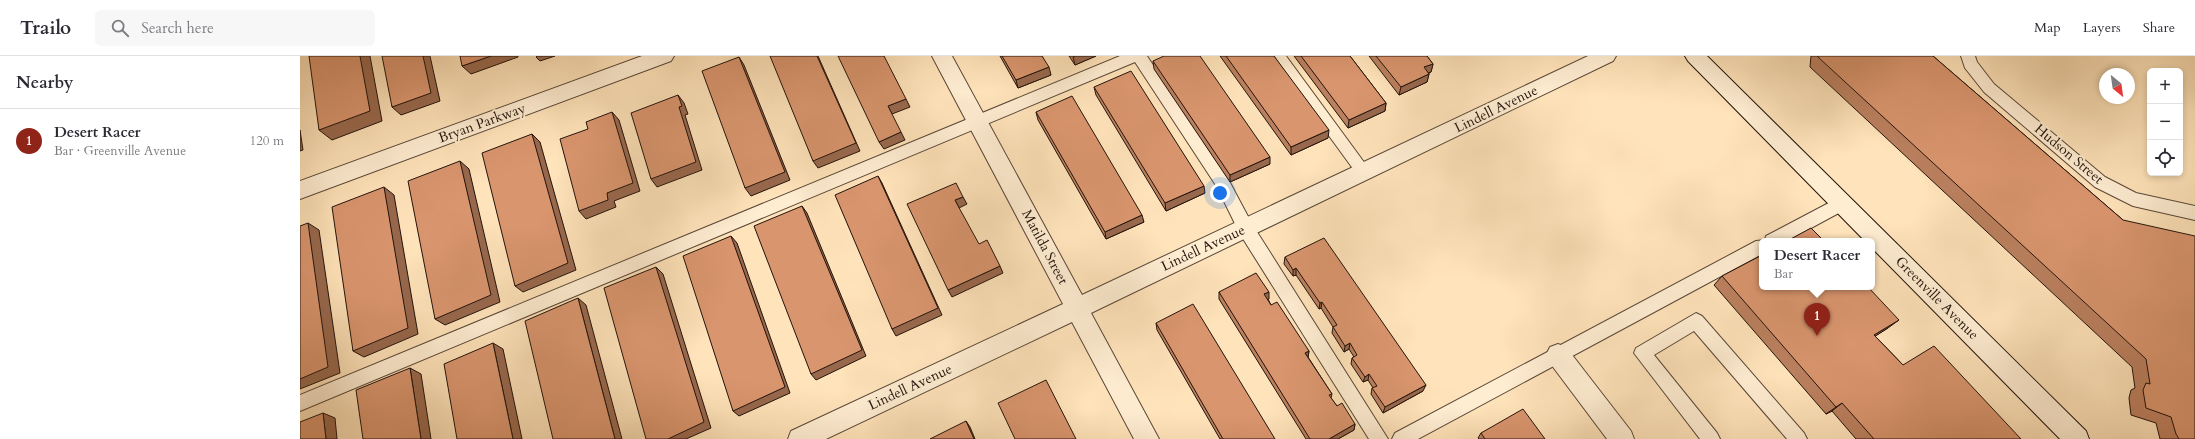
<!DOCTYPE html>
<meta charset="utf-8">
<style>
body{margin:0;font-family:Cardo,serif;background:#f7f7f7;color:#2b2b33}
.controls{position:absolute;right:12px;top:12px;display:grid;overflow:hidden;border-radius:6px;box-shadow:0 2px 6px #0003}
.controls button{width:36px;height:36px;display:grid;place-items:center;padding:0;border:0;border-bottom:1px solid #e1e1e2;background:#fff;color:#2b2b33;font:20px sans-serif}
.compass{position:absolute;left:1799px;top:12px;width:36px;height:36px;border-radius:50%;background:#fff;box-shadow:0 2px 6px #0003;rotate:151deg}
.you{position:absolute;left:920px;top:137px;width:14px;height:14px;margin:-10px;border:3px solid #fff;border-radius:50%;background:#1a73e8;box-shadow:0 0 0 6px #1a73e833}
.badge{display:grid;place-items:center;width:26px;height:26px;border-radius:50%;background:#8f2418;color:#fff;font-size:13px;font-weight:700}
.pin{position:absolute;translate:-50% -33px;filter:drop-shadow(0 1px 2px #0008)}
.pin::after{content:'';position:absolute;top:21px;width:14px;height:12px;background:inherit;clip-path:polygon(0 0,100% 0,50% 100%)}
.popup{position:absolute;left:1459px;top:182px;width:116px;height:52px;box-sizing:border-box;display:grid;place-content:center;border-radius:6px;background:#fff;filter:drop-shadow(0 1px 3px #0005);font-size:13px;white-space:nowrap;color:#7c7c81}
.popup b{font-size:15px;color:#2b2b33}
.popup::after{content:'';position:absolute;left:50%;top:100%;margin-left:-8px;border:8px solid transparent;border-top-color:#fff}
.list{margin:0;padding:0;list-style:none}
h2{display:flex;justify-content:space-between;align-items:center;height:52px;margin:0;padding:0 16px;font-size:17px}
h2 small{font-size:13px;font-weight:400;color:#7c7c81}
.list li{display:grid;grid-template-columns:26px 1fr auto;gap:12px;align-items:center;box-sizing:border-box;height:64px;padding:0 16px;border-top:1px solid #e1e1e2}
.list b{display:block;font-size:15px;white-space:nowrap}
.list p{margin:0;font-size:13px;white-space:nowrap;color:#7c7c81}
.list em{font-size:13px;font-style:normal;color:#7c7c81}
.icon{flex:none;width:22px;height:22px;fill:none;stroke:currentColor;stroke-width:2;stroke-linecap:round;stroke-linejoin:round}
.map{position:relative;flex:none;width:1895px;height:383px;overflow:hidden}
header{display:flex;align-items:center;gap:24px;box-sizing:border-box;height:56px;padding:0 20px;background:#fff;border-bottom:1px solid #e1e1e2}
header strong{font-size:19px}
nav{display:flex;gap:22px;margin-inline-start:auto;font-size:14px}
.search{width:280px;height:36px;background:#f7f7f7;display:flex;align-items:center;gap:10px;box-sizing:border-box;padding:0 14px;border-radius:6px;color:#7c7c81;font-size:15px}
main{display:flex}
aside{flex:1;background:#fff}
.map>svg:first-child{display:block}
</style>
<header>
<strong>Trailo</strong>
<div class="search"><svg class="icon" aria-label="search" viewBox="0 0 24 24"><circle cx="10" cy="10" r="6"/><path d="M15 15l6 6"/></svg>Search here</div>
<nav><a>Map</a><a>Layers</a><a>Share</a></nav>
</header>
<main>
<aside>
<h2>Nearby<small></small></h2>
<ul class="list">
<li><span class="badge">1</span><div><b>Desert Racer</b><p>Bar · Greenville Avenue</p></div><em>120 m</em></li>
</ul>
</aside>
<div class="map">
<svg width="1895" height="383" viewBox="0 0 1895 383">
<rect width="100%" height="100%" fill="#ffe3ba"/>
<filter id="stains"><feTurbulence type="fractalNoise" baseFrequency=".005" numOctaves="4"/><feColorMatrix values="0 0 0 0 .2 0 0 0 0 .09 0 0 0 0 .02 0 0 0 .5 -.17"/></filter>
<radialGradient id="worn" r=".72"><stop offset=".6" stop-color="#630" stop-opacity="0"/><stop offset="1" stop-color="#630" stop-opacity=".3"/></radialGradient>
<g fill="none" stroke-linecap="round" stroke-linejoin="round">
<g stroke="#594737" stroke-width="2">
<path id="lane" d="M820,0H847L927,121L952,168L1088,383H1069L940,178L917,131L835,6L0,355V339Z
M971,0H986L1069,113L1072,117L1069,121L1064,123L1059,121Z
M1661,0H1675L1677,6L1694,28L1805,121L1836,137L1895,150V164L1833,150L1795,131L1684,36L1665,12Z
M1542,140L1548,142L1550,147L1548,152L1487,185H1462V198L1118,383H1092L1095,377L1456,185L1465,184L1466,180Z
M1396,257L1402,260L1504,377L1507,383H1487L1394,275L1354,299L1417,377L1420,383H1400L1334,297L1336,292Z"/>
</g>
<g stroke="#594737" stroke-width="2">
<path id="street" d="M342,0H374L371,5L0,143V125Z
M632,0H652L782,239L1288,0H1316L1313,5L791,257L859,383H834L772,266L526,383H488L491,375L763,248Z
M1258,288L1266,291L1331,375L1334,383H1307L1250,307L1246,299L1250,291Z"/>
</g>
<g stroke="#22130b" stroke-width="2">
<path id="secondary" d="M1385,0H1407L1786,375L1789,383H1760L1572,192V185H1565L1388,5Z"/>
</g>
<use href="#lane" fill="#ffedd2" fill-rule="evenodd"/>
<use href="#street" fill="#ffedd2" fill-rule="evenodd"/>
<use href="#secondary" fill="#ffedd2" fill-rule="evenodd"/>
</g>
<path fill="#bb805f" stroke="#22130b" d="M700,0H742L751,19L718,32Z
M769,0H796L775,9Z
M920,0H974L1028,82L991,99Z
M994,0H1050L1086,47L1085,55L1048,72Z
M1069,0H1127L1133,8L1131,16L1129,17V18L1127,26L1099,39Z
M1511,0H1633L1823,164L1895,383H1860L1856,367L1831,359L1829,342L1831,334L1835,332L1832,311L1510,11Z
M853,5L970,108L930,126L854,13Z
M794,31L905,137L866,155L796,39Z
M736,56L844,166L806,183L738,64Z
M985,201L1123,335L1083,357L1071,338L1072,332H1073L1068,324L1063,326L1051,308L1052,302L1054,301L1049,293L1044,296L1032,277L1033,271L1021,252L1019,253L996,219L993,220L984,208Z
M1422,220L1588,272L1575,280L1603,309L1721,383H1556L1532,355L1526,358L1414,229Z
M919,236L969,243H968L971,249L1009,295L1008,301L1032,338L1031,342L1037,350L1055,368L1054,374L1038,383H1006L919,243Z
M856,267L975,383H920L857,274Z
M1181,377L1245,383H1179L1178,382Z"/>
<path fill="#98684d" stroke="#22130b" d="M60,0H70L82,65L32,84L19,74Z
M123,0H130L140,45L101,59L92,51Z
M191,0H218V1L171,18L162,10Z
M237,0H255L240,5L236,1Z
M517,0H518L560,95L518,112L513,105Z
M775,0H796L775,9L773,1Z
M439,1L444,9L490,124L451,140L445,132Z
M1133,8L1131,16L1122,19L1124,11Z
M749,11L751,19L718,32L716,24Z
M1129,18L1127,26L1099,39L1101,31Z
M378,39L384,47L388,58L385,59L402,114L357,131L351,123L379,51Z
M606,43L610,51L592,58L588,50Z
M1086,47L1085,55L1048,72L1049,64Z
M312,56L319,64L340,135L314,145L316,151L286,163L279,155L307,137Z
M0,74L3,94L0,95Z
M1029,74L1028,82L991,99V91Z
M601,76L605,84L584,93L579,86Z
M232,78L240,86L276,214L223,236L215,230Z
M970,101V108L930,126V119Z
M160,105L169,113L200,246L145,269L135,263Z
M578,120L582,127L642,259L596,280L592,273Z
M904,130L905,137L866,155L865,147Z
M84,131L94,139L118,278L64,301L53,295Z
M663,141L667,148L659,152L655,144Z
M502,150L507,157L566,300L516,324L511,318Z
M842,159L844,166L806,183L805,176Z
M8,167L19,174L40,317L0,333V323Z
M431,180L437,187L490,337L439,360L433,355Z
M700,210L703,217L652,241L648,234Z
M356,211L363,218L411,372L386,383H368Z
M996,212V219L993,220V214Z
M969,236V243L964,245V238Z
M278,242L286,249L322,383H315Z
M1022,246L1021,252L1019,253L1020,247Z
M1599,264L1588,272L1563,288L1574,279Z
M193,287L203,293L222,383H213Z
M1050,287L1049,293L1044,296L1045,290Z
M1009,295L1008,301L1005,297Z
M110,312L121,318L131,383H121Z
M1069,318L1068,324L1063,326L1065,321Z
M1126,329L1123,335L1083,357L1085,351Z
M1542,347L1532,355L1526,358L1536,351Z
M23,357L35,362L37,383H26Z
M666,365L670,371L675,383H674Z
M1055,368L1054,374L1038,383H1029Z"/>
<path fill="#d9956e" stroke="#22130b" d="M9,0H60L70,55L19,74Z
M82,0H123L131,37L92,51Z
M160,0H191L162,10Z
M470,0H517L556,87L513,105Z
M538,0H584L606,43L588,50L601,76L579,86Z
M702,0H742L749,11L716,24Z
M864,0H900L970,101L930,119L853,5Z
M926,0H974L1029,74L991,91Z
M1001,0H1050L1086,47L1049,64Z
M1076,0H1127L1133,8L1124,11L1129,18L1101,31Z
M1518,0H1633L1823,164L1895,180V383H1879L1876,378L1871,361L1846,352L1843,334L1846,327L1850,328L1846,303L1518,1Z
M439,1L485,116L445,132L402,15Z
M831,15L904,130L865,147L794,31Z
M378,39L382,50L379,51L396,106L351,123L331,57Z
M772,40L842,159L805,176L736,56Z
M312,56L333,127L307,137L308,144L279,155L260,83L288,73L286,66Z
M232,78L268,207L215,230L182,97Z
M160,105L191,239L135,263L108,125Z
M578,120L638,252L592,273L535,139Z
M656,127L663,141L655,144L657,148L679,188L687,184L700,210L648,234L607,148Z
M84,131L108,272L53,295L32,151Z
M502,150L562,294L511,318L454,170Z
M8,167L28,311L0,323V170Z
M1511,172L1524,185H1487Z
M431,180L485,331L433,355L383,200Z
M1024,182L1126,329L1085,351L1072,332L1077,330L1069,318L1065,321L1052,302L1057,299L1050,287L1045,290L1033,271L1037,269L1022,246L1020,247L996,212L993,214L985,201Z
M1462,199V231H1568L1599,264L1574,279L1603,309L1634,290L1721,383H1574L1542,347L1536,351L1422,220Z
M356,211L404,366L368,383H346L304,232Z
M956,217L969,236L964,238L971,249L977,246L1009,295L1005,297L1032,338L1029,339L1037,350L1042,347L1055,368L1029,383H1010L919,236Z
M278,242L315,383H253L225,265Z
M893,248L975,383H923L856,267Z
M193,287L213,383H157L144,308Z
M110,312L121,383H63L56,334Z
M746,324L776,383H715L698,347Z
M1223,353L1245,383H1185L1181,377Z
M23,357L26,383H0V366Z
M666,365L674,383H630Z"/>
<g text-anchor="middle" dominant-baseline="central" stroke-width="4" stroke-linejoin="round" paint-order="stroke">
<g font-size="14" fill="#22130b" stroke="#ffedd2">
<text transform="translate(1196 53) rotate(-26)">Lindell Avenue</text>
<text transform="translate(182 67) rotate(-20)">Bryan Parkway</text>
<text transform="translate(1769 98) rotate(40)">Hudson Street</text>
<text transform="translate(745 191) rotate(62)">Matilda Street</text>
<text transform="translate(903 192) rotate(-25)">Lindell Avenue</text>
<text transform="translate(1637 242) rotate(45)">Greenville Avenue</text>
<text transform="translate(610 331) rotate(-25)">Lindell Avenue</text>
</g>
</g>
<rect width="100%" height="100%" filter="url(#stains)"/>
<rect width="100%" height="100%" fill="url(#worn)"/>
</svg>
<div class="controls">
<button>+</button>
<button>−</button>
<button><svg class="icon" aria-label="locate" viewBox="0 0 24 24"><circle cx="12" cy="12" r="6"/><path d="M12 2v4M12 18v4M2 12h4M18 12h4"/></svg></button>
</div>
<svg class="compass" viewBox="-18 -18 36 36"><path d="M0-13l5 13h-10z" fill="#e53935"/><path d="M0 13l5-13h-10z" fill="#7c7c81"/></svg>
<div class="you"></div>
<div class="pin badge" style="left:1517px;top:280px">1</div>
<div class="popup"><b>Desert Racer</b>Bar</div>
</div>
</main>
